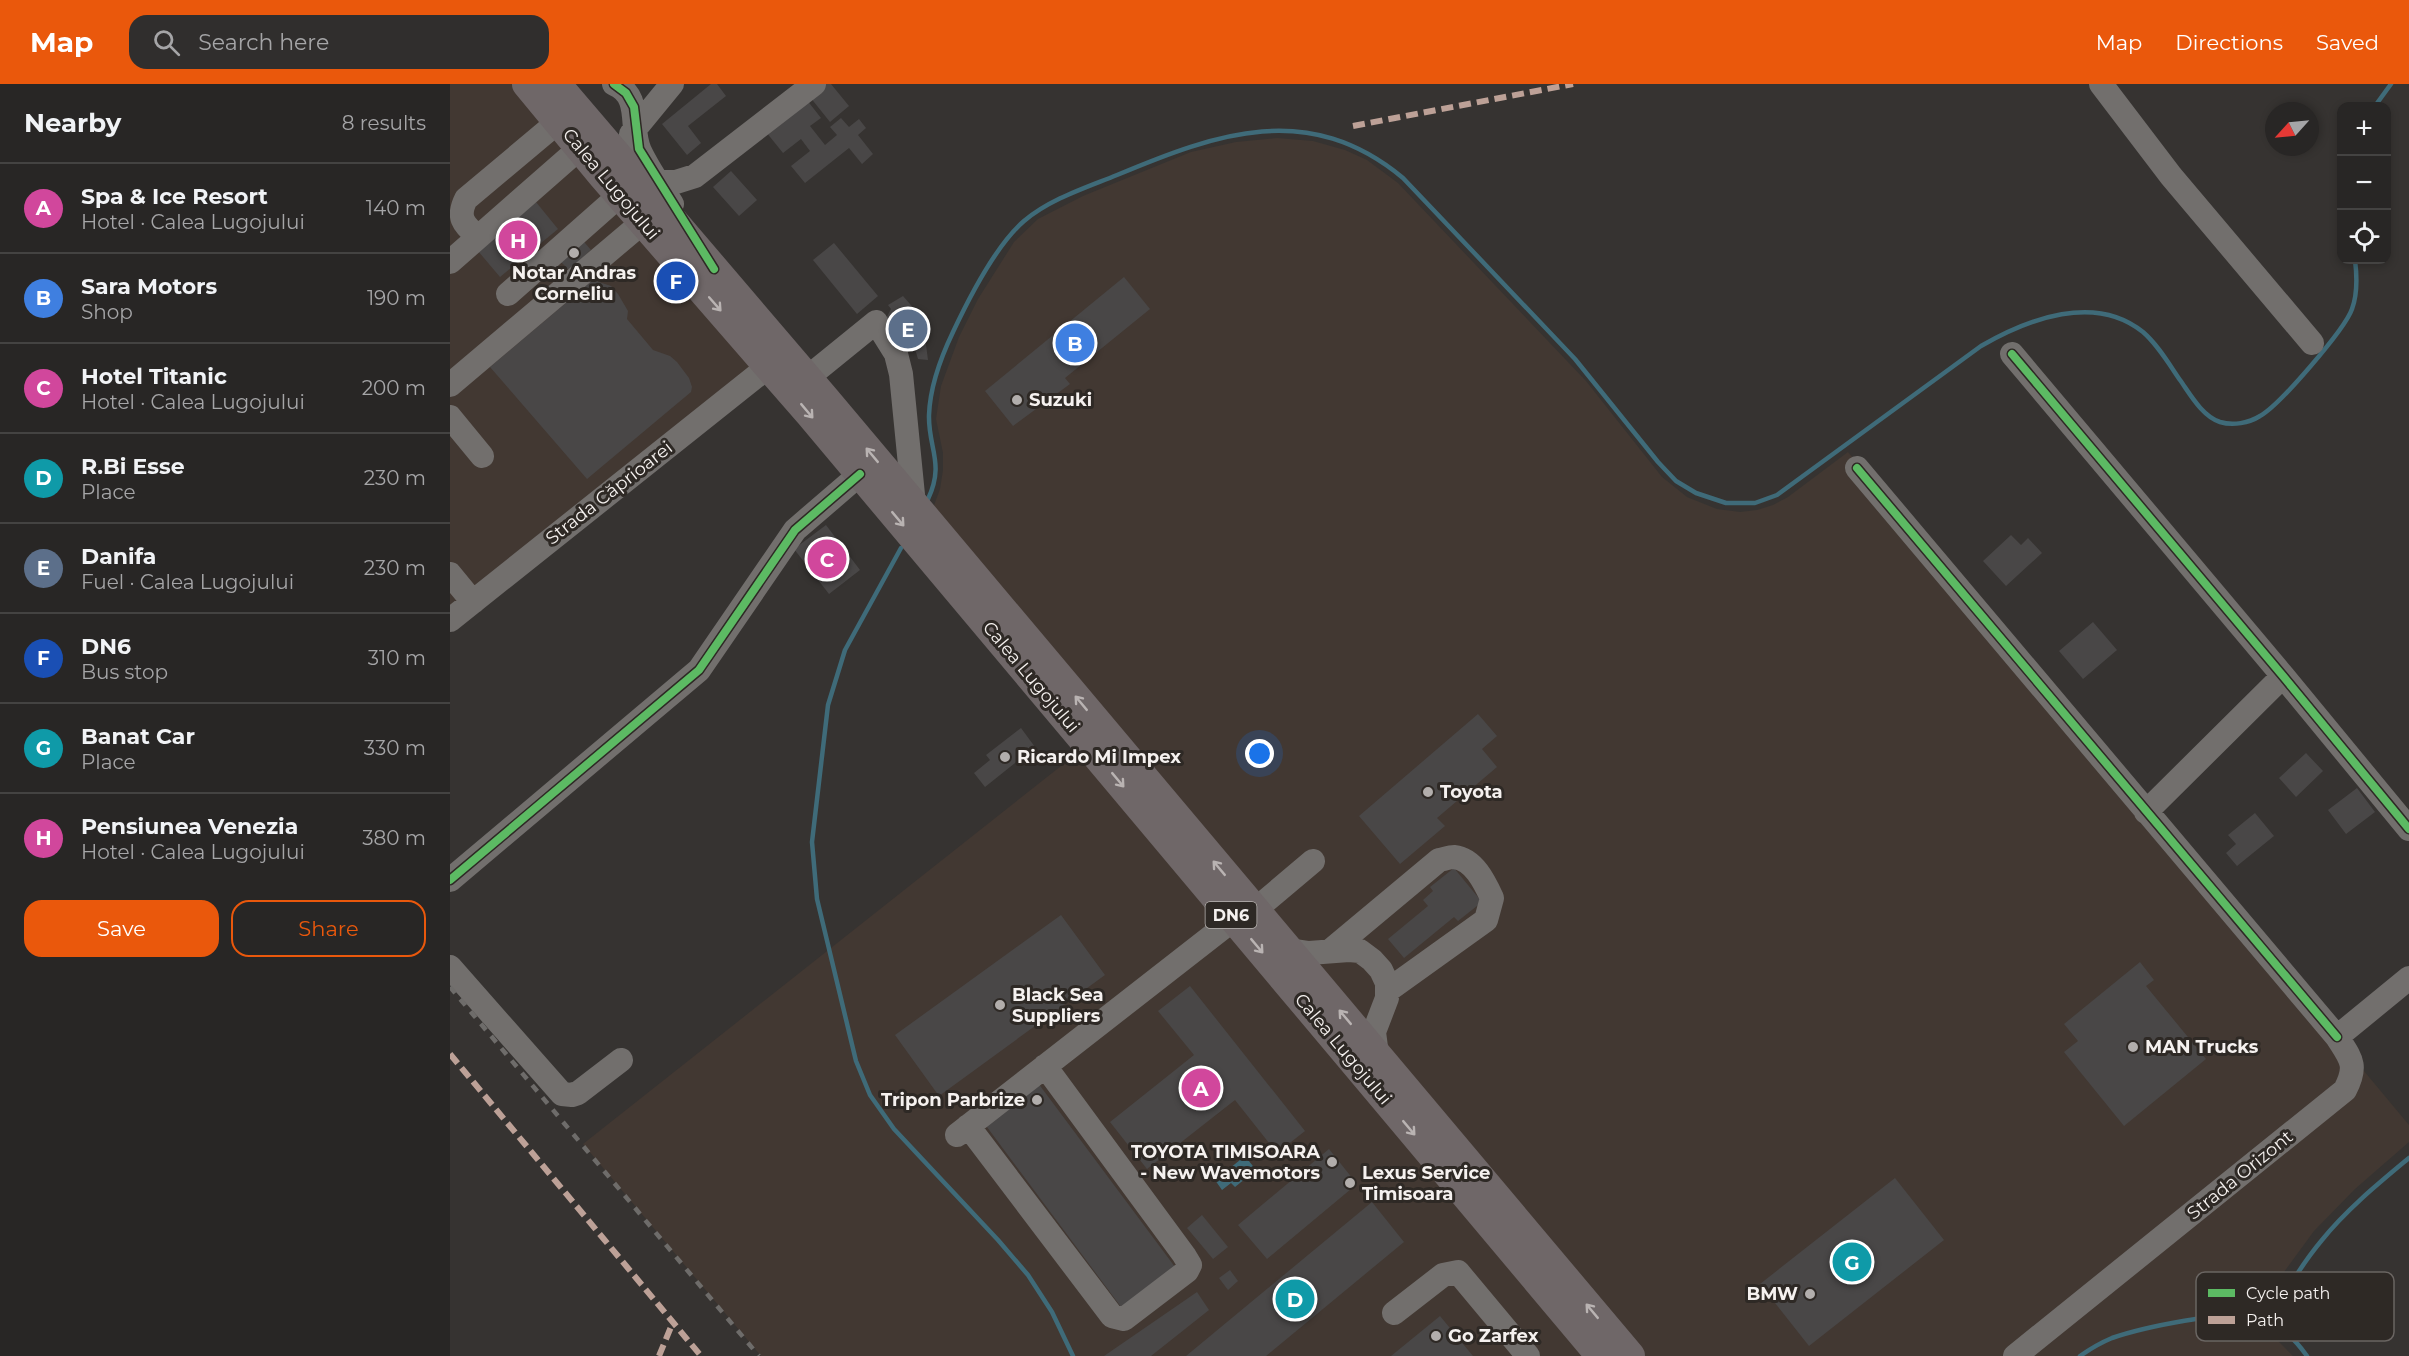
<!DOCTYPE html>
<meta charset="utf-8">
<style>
body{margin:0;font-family:Montserrat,sans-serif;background:#302e2d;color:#f1f3f6}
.controls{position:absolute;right:18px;top:18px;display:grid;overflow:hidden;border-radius:12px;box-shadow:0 3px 9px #0003}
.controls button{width:54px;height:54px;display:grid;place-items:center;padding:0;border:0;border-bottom:2px solid #444342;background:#282625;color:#f1f3f6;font:30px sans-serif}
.compass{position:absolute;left:1815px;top:18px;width:54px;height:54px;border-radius:50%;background:#282625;box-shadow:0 3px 9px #0003;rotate:243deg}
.you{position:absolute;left:810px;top:670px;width:21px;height:21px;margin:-15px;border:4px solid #fff;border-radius:50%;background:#1a73e8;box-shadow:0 0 0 9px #1a73e833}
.badge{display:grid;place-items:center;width:39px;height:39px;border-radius:50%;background:#ea580c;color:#fff;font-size:20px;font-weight:700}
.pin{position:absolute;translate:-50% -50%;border:3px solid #fff;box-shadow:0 2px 6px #0006}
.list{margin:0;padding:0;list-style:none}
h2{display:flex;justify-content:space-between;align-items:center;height:78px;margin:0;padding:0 24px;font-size:26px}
h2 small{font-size:20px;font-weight:400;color:#a5a5a7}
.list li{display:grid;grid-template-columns:39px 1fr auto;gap:18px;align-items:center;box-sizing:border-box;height:90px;padding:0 24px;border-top:2px solid #444342}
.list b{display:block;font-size:22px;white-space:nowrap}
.list p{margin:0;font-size:20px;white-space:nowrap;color:#a5a5a7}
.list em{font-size:20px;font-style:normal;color:#a5a5a7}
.actions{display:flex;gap:12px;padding:18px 24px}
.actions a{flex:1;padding:14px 0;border:2px solid #ea580c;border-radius:18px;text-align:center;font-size:21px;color:#ea580c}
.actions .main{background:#ea580c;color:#fff}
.icon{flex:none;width:33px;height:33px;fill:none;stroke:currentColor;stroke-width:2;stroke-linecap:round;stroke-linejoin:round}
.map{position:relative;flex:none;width:1959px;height:1272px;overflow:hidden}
header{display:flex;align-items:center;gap:36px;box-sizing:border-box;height:84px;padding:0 30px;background:#ea580c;color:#fff}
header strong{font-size:28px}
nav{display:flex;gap:33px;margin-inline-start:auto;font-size:21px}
.search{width:420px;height:54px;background:#302e2d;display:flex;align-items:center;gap:15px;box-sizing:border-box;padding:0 21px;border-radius:18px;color:#a5a5a7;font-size:22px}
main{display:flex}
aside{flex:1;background:#282625}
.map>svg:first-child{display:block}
</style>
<header>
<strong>Map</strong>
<div class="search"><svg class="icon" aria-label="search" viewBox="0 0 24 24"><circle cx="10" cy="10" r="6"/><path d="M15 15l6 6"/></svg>Search here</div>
<nav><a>Map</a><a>Directions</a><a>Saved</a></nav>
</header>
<main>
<aside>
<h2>Nearby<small>8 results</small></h2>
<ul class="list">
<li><span class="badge" style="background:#d1479c">A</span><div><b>Spa &amp; Ice Resort</b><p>Hotel · Calea Lugojului</p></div><em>140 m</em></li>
<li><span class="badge" style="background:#3f7fe0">B</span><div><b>Sara Motors</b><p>Shop</p></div><em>190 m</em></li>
<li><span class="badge" style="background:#d1479c">C</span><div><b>Hotel Titanic</b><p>Hotel · Calea Lugojului</p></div><em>200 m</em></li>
<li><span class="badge" style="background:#0f9aa8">D</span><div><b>R.Bi Esse</b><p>Place</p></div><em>230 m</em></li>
<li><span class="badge" style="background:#5c6f8a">E</span><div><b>Danifa</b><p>Fuel · Calea Lugojului</p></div><em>230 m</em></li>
<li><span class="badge" style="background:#1a4fb4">F</span><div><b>DN6</b><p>Bus stop</p></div><em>310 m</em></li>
<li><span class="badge" style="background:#0f9aa8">G</span><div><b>Banat Car</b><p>Place</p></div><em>330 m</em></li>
<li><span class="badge" style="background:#d1479c">H</span><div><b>Pensiunea Venezia</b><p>Hotel · Calea Lugojului</p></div><em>380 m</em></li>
</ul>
<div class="actions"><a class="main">Save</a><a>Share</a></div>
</aside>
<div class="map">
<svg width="1959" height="1272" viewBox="0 0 1959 1272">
<rect width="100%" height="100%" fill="#363331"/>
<path fill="#423832" d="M0,0H90L331,279L0,540Z
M827,54L863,57L895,66L917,76L948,99L1136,297L1212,393L1237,413L1267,425L1290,428L1307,426L1323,421L1338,413L1398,368L1959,1041V1058L1905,1105L1864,1147L1834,1188L1809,1231L1804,1243L1822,1251L1843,1272H311L133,1060L654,648L479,435L490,405L493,386V369L486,335L491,302L509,253L528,215L564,158L588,135L633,112L741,68L786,58Z"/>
<path fill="#3f6b79" d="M795,1072L806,1086L785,1103L781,1099L772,1106L765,1096Z"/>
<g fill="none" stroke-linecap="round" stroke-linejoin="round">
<path stroke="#3f6b79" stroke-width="4.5" d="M1925,22L1941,0
M478,415C495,379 478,364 479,331C480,302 491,273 503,248C519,214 546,161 574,137C600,115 635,104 667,91C767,49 859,16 953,94L1125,275L1208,378L1226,397L1246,409L1276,419H1305L1327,411L1531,262C1578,235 1645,209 1693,248C1708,261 1719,280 1730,296C1740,310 1752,332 1770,338C1783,342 1799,339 1810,332C1829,322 1895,245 1902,225C1908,209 1907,192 1905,176
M451,464L395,566L378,621L362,758L367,815L406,977L420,1011L444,1045L548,1156L578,1191L602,1228L623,1272
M1819,1237C1835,1209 1851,1181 1872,1156C1897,1125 1929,1099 1959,1074
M1630,1272C1640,1265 1650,1259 1662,1254C1691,1244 1778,1225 1807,1233C1828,1238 1845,1255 1857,1272"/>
</g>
<path fill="#494747" d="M261,0H267L276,12L238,42L251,59L237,71L212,40Z
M376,0H381L399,22L380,38L360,13Z
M353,11L371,34L360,42L375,61L387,51L380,43L391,34L399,43L409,35L416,44L408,51L423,70L412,80L399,64L355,99L341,82L360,67L351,55L333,69L312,43Z
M281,87L307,116L289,132L263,103Z
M86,118L108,145L50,193L28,167Z
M129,152L141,166L119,186L106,173Z
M384,159L428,212L407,230L363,176Z
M674,193L700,225L615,294L620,300L563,342L535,307Z
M143,196L161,202L168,210L178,227L177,235L203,266L220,272L227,278L239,294L242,303L241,308L137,395L40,283Z
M453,212L474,236L480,250L475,253L478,276L468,275L465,265L450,266L433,240L441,225L438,221Z
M376,441L410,486L379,510L344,465Z
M1561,451L1571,461L1578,454L1592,469L1556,502L1533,477Z
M1643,538L1667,566L1633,595L1609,567Z
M1028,630L1047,652L1032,665L1047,683L987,734L995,742L950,780L909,732Z
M571,644L585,663L535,703L524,689L540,676L536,671Z
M1856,669L1873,687L1846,713L1829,694Z
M1907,704L1925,728L1896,750L1878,726Z
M1805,729L1824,752L1787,782L1776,769L1786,760L1778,751Z
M1004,784L1032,818L1008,837L1004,833L954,874L938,855L978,822L973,816L983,807L980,803Z
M611,831L655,891L489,1012L445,951Z
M1690,878L1704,896L1696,902L1756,975L1674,1042L1614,968L1628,957L1614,940Z
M740,902L855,1047L827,1069L785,1016L697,1085L660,1038L744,971L708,927Z
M588,999L728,1187L674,1227L534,1039Z
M879,1065L907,1100L817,1175L788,1141Z
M1445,1094L1494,1156L1359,1262L1310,1200Z
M922,1118L954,1158L816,1272H736Z
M752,1131L778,1163L763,1175L737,1144Z
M780,1186L788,1197L778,1206L769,1194Z
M747,1208L759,1226L701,1272H654Z
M990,1232L1023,1272H941Z"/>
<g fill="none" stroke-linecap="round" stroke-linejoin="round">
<path stroke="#726f6d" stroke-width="24" d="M164,0C193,12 179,45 190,67C199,86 211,103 222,120
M1651,0L1721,92L1862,259
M181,50L222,0
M208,98H226L245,92L364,0
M27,152C13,140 7,133 16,115L109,37
M0,178L131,63
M58,210L170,111
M1562,270L1833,592L1959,745
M357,294L426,238L446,270L451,290L464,421
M0,301L193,138
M0,333L32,372
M1407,384L1887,953
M0,490L23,518
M0,536L319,282
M1696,728L1833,592
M0,796L249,586L345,446L410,390
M805,826L863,777
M839,866L859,869L899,866L910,867L922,876L931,886L937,899V914L924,948L927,971
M880,867L989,776C994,775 1000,773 1004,773C1024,775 1035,799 1042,814L1036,836L937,907
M0,883L112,1010L122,1011L128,1009L171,976
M518,1042L662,1232L674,1235L737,1187L740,1181L734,1171L595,982
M507,1051L784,835
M944,1229L993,1191L1008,1188L1078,1272
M1565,1272L1895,1006C1908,981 1901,975 1887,953L1959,894"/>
<path stroke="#6f6768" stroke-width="30" d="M77,0L153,92L360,330L1151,1272
M106,0L375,315L1180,1272"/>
<path stroke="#6e6c6a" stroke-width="4.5" stroke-dasharray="8 8" stroke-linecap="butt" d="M0,903L309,1272"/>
<path stroke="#bda197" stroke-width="6" stroke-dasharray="12 6" stroke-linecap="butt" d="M903,42L1123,0
M0,970L251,1272
M209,1272L223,1238"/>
<g stroke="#2e2925" stroke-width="11">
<path id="cycleway" d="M164,0L176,9L184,23L189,65L264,185
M1562,270L1833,592L1959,745
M1407,384L1887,953
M0,796L249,586L345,446L410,390"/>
</g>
<use href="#cycleway" stroke="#5cba63" stroke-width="8"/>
</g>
<defs><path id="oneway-shaft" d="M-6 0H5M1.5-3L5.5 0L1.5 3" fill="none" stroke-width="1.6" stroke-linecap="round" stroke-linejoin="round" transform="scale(1.5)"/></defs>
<g stroke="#b9b3b2">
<use href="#oneway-shaft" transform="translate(265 220) rotate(49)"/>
<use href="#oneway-shaft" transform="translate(357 327) rotate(50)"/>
<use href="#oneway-shaft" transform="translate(422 371) rotate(-130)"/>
<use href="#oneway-shaft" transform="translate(448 435) rotate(50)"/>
<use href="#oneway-shaft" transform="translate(631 619) rotate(-130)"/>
<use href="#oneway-shaft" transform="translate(668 696) rotate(50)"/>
<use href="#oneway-shaft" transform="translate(769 784) rotate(-130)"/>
<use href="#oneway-shaft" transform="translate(807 862) rotate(50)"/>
<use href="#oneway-shaft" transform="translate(895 933) rotate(-130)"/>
<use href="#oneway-shaft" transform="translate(959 1044) rotate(50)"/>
<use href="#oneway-shaft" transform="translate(1142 1227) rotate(-130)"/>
</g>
<g fill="#b2aeac" stroke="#2e2925" stroke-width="2">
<circle cx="124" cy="169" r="6"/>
<circle cx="567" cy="316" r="6"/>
<circle cx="555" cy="673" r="6"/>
<circle cx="978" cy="708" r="6"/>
<circle cx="550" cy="921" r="6"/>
<circle cx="1683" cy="963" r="6"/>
<circle cx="587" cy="1016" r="6"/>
<circle cx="882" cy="1078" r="6"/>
<circle cx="900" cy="1099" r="6"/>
<circle cx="1360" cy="1210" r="6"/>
<circle cx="986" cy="1252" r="6"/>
</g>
<g text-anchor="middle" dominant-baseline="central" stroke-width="6" stroke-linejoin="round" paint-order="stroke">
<rect fill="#2e2925" stroke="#b9b5b2" stroke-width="1.5" x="755.5" y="818" width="51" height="26" rx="4.5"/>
<g font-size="16" font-weight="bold" fill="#f5f1ef">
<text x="781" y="831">DN6</text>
</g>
<g font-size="18" fill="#f5f1ef" stroke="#2e2925">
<text transform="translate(161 100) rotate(50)">Calea Lugojului</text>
<text transform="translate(159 409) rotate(-38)">Strada Căprioarei</text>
<text transform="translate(581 593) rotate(50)">Calea Lugojului</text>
<text transform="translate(893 965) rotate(50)">Calea Lugojului</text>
<text transform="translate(1790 1091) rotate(-39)">Strada Orizont</text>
</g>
<g font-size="18" font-weight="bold" fill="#f5f1ef" stroke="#2e2925" text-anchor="start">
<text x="124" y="189" text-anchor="middle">Notar Andras<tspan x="124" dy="21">Corneliu</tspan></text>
<text x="579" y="316">Suzuki</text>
<text x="567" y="673">Ricardo Mi Impex</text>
<text x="990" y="708">Toyota</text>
<text x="562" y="911">Black Sea<tspan x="562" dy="21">Suppliers</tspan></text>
<text x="1695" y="963">MAN Trucks</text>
<text x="575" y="1016" text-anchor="end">Tripon Parbrize</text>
<text x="870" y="1068" text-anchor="end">TOYOTA TIMISOARA<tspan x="870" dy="21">- New Wavemotors</tspan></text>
<text x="912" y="1089">Lexus Service<tspan x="912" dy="21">Timisoara</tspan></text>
<text x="1348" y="1210" text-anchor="end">BMW</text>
<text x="998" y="1252">Go Zarfex</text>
</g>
</g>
<rect x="1746" y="1188" width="198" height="69" rx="9" fill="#2e2925" stroke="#6a6562" stroke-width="1.5"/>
<rect x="1758" y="1205" width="27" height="8" fill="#5cba63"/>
<rect x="1758" y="1232" width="27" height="8" fill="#bda197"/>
<g font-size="16" fill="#f5f1ef">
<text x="1796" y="1215">Cycle path</text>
<text x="1796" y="1242">Path</text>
</g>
</svg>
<div class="controls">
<button>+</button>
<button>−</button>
<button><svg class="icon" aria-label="locate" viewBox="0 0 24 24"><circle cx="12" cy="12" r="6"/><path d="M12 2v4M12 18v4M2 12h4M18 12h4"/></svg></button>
</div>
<svg class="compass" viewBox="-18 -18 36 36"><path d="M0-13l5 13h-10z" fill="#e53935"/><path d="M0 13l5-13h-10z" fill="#a5a5a7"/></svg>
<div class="you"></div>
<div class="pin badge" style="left:751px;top:1004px;background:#d1479c">A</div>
<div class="pin badge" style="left:625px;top:259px;background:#3f7fe0">B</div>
<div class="pin badge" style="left:377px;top:475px;background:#d1479c">C</div>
<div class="pin badge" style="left:845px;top:1215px;background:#0f9aa8">D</div>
<div class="pin badge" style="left:458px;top:245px;background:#5c6f8a">E</div>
<div class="pin badge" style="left:226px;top:197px;background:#1a4fb4">F</div>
<div class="pin badge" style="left:1402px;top:1178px;background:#0f9aa8">G</div>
<div class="pin badge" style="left:68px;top:156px;background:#d1479c">H</div>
</div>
</main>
